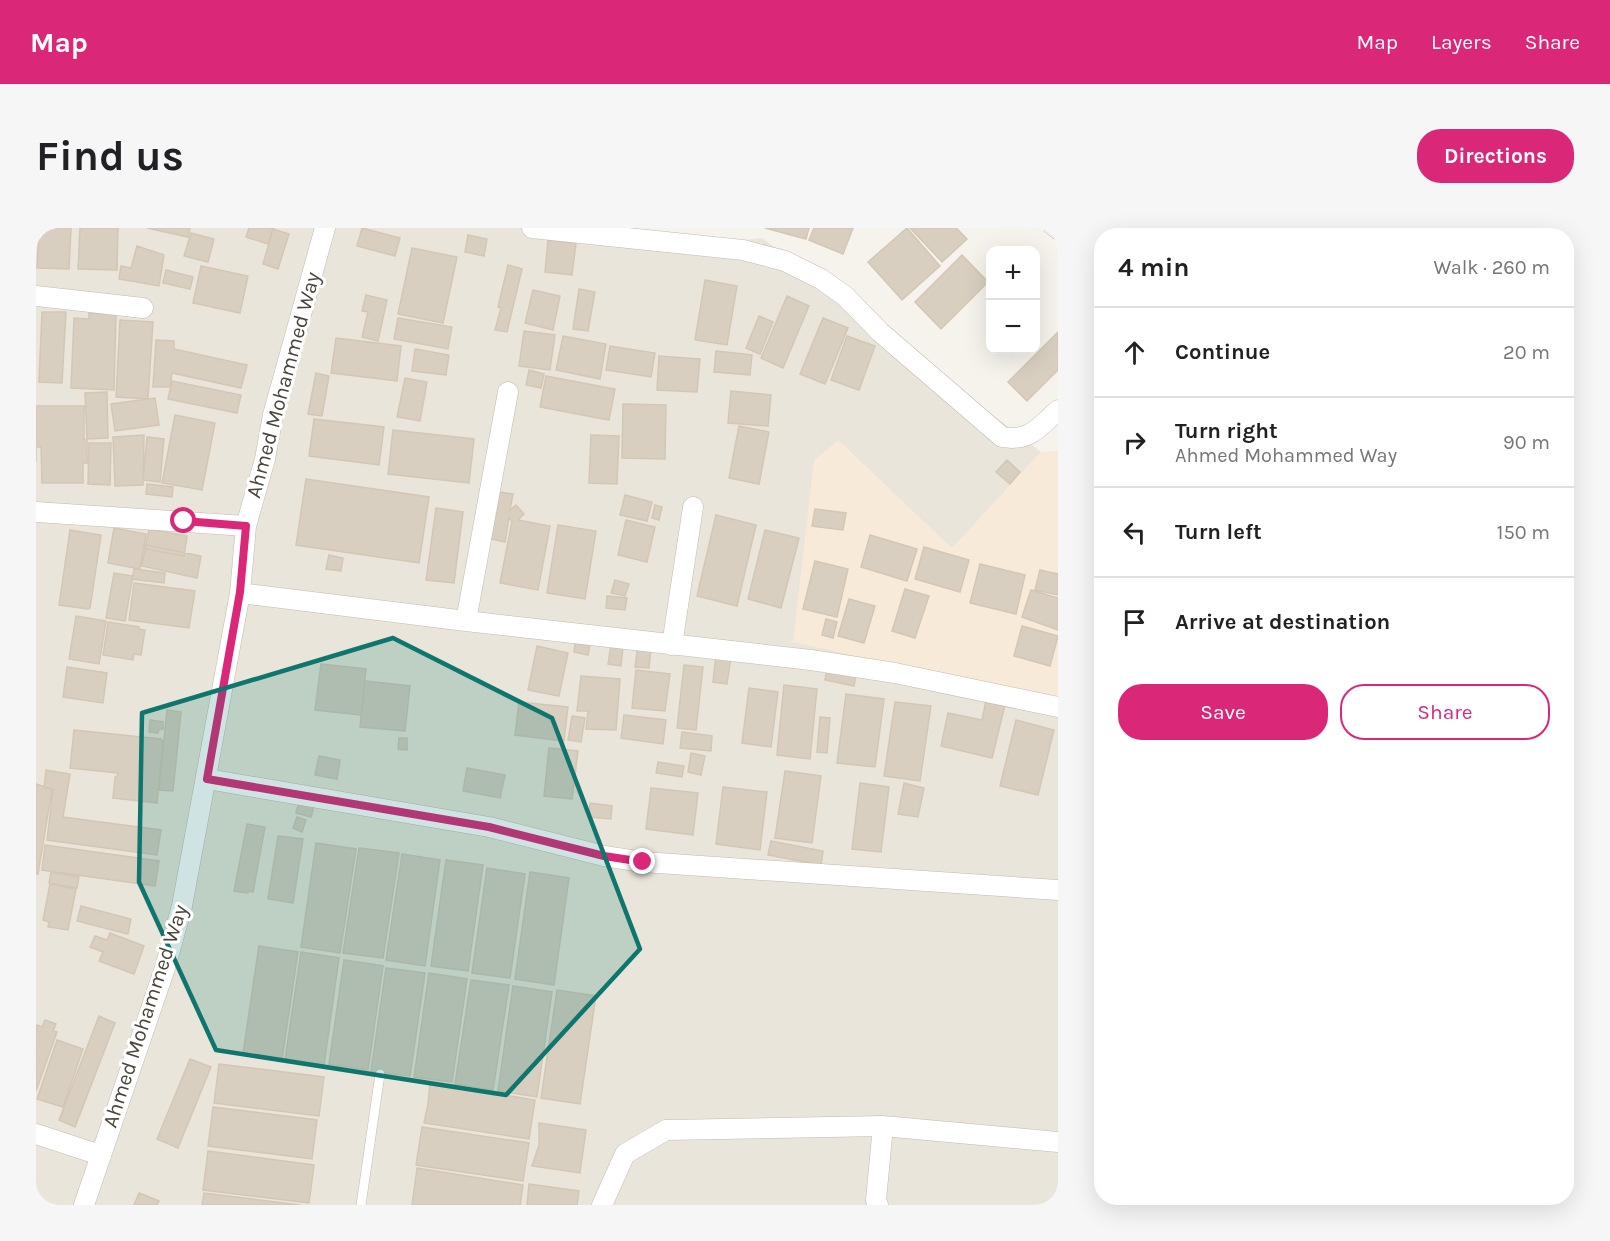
<!DOCTYPE html>
<meta charset="utf-8">
<style>
body{margin:0;font-family:Karla,sans-serif;background:#f6f6f6;color:#202124}
.controls{position:absolute;right:18px;top:18px;display:grid;overflow:hidden;border-radius:12px;box-shadow:0 6px 24px #0002}
.controls button{width:54px;height:54px;display:grid;place-items:center;padding:0;border:0;border-bottom:2px solid #e0e0e0;background:#fff;color:#202124;font:30px sans-serif}
.stop{position:absolute;width:18px;height:18px;margin:-14px;border:4px solid #db2777;border-radius:50%;background:#fff}
.stop.end{background:#db2777;border-color:#fff;box-shadow:0 2px 6px #0008}
.list{margin:0;padding:0;list-style:none}
h2{display:flex;justify-content:space-between;align-items:center;height:78px;margin:0;padding:0 24px;font-size:26px}
h2 small{font-size:20px;font-weight:400;color:#757577}
.list li{display:grid;grid-template-columns:39px 1fr auto;gap:18px;align-items:center;box-sizing:border-box;height:90px;padding:0 24px;border-top:2px solid #e0e0e0}
.list b{display:block;font-size:22px;white-space:nowrap}
.list p{margin:0;font-size:20px;white-space:nowrap;color:#757577}
.list em{font-size:20px;font-style:normal;color:#757577}
.actions{display:flex;gap:12px;padding:18px 24px}
.actions a{flex:1;padding:14px 0;border:2px solid #db2777;border-radius:24px;text-align:center;font-size:21px;color:#db2777}
.actions .main{background:#db2777;color:#fff}
.icon{flex:none;width:33px;height:33px;fill:none;stroke:currentColor;stroke-width:2;stroke-linecap:round;stroke-linejoin:round}
.map{position:relative;flex:none;width:1022px;height:977px;overflow:hidden;border-radius:24px}
header{display:flex;align-items:center;gap:36px;box-sizing:border-box;height:84px;padding:0 30px;background:#db2777;color:#fff}
header strong{font-size:28px}
nav{display:flex;gap:33px;margin-inline-start:auto;font-size:21px}
.intro{display:flex;align-items:center;justify-content:space-between;box-sizing:border-box;height:144px;padding:0 36px}
h1{margin:0;font-size:42px}
.button{padding:15px 27px;border-radius:24px;background:#db2777;color:#fff;font-size:21px;font-weight:700}
main{display:flex;gap:36px;padding:0 36px}
aside{flex:1;background:#fff;border-radius:24px;box-shadow:0 6px 24px #0002}
.map>svg:first-child{display:block}
</style>
<header>
<strong>Map</strong>
<nav><a>Map</a><a>Layers</a><a>Share</a></nav>
</header>
<div class="intro"><h1>Find us</h1><a class="button">Directions</a></div>
<main>
<div class="map">
<svg width="1022" height="977" viewBox="0 0 1022 977">
<rect width="100%" height="100%" fill="#f6f3ec"/>
<path fill="#eae5da" d="M0,0H600L637,20L726,10L1005,224L916,321L803,213L1022,473V977H0Z"/>
<path fill="#f7ead8" d="M802,213L916,320L1005,224L1022,223V473L757,414L778,232Z"/>
<path fill="#d8cfc1" stroke="#d3c7b4" stroke-width="1.5" d="M3,0H35L33,41L1,40Z
M44,0H82L81,42L42,41Z
M111,0H154L152,9Z
M213,0H237L232,16L210,9Z
M326,0L364,10L359,28L321,18Z
M729,0H773L770,11Z
M778,0H817L807,26L773,12Z
M871,0L904,38L866,72L832,34Z
M874,0H920L931,11L906,34Z
M237,1L253,6L242,41L227,36Z
M155,5L178,11L172,34L148,28Z
M432,7L451,11L448,28L429,24Z
M512,12L540,15L536,47L509,44Z
M101,18L128,27L123,58L83,51L85,38L95,40Z
M376,20L421,29L407,95L362,86Z
M926,27L952,54L905,101L879,74Z
M472,37L486,41L471,104L459,102L465,80L462,79Z
M165,38L212,48L204,85L157,75Z
M130,42L157,49L154,61L127,55Z
M669,52L701,58L691,117L659,112Z
M543,61L559,64L552,103L537,101Z
M497,62L524,68L517,102L489,95Z
M330,67L351,72L342,113L326,109L332,84L326,83Z
M751,68L773,78L747,140L725,130Z
M6,84H30L26,155L3,154Z
M53,85L80,86L78,162L35,160L38,90L53,91Z
M723,88L737,94L724,126L710,120Z
M362,90L416,99L412,121L358,111Z
M787,90L812,100L789,156L764,146Z
M84,92L117,94L112,171L80,169Z
M488,103L519,107L514,142L483,138Z
M1022,104V142L991,173L972,154Z
M527,108L570,116L564,151L520,142Z
M811,108L839,118L823,162L795,152Z
M300,110L365,118L361,153L295,145Z
M120,112L138,113V121L211,137L205,160L136,145L134,159H117Z
M574,118L619,125L615,149L570,142Z
M379,121L413,127L410,147L376,143Z
M680,123L716,127L714,147L678,144Z
M623,128L664,131L661,164L621,162Z
M493,142L508,146L505,160L490,157Z
M280,145L293,148L286,188L272,186Z
M510,148L579,161L573,192L504,179Z
M369,150L391,154L384,193L361,189Z
M136,153L205,167L201,185L132,171Z
M695,163L735,167L732,198L692,195Z
M71,164L72,210L51,211L49,165Z
M119,170L123,197L79,203L75,176Z
M587,176L630,177L629,231L586,230Z
M0,178H48V212H51V235H47V255H6L5,219H0V234Z
M139,187L179,195L166,262L126,255Z
M278,191L348,199L343,237L273,228Z
M703,198L733,204L723,256L693,250Z
M357,202L438,211L433,255L352,246Z
M108,207L107,257L79,258L77,209Z
M555,207L583,208L581,256L553,255Z
M111,209L128,211L124,254L107,252Z
M53,215H75L74,257L52,256Z
M971,232L984,244L974,256L960,244Z
M270,251L393,269L383,335L260,317Z
M111,256L137,259L136,269L110,266Z
M463,264L477,266L474,282L480,277L488,286L482,292L514,298L502,362L464,355L476,293L473,290L469,314L455,311Z
M589,267L616,274L611,293L584,287Z
M619,277L626,279L623,292L616,290Z
M400,280L427,284L418,355L390,352Z
M779,281L810,285L807,302L776,298Z
M680,287L720,297L701,378L661,368Z
M590,292L619,299L611,334L582,327Z
M522,297L560,303L549,371L511,365Z
M78,300L110,306L104,341L72,335Z
M113,301L151,308L148,328L109,321Z
M34,302L65,307L54,380L52,381L23,377Z
M729,302L763,310L745,380L712,371Z
M834,307L881,321L871,353L825,339Z
M110,317L165,328L161,350L106,338Z
M888,319L933,332L924,364L879,351Z
M293,327L307,330L305,343L290,341Z
M779,333L812,341L801,389L767,381Z
M944,336L989,347L980,386L934,375Z
M98,341L129,345L128,355L96,351Z
M1004,342L1022,346V367L999,362Z
M78,345L97,348L89,393L70,390Z
M579,352L593,356L589,368L575,365Z
M98,355L159,363L153,400L93,392Z
M869,361L893,368L879,410L856,403Z
M995,362L1022,370V402L986,389Z
M571,368L591,370L589,382L570,380Z
M813,371L839,378L828,415L802,408Z
M40,388L70,393L63,436L33,431Z
M790,391L801,394L797,410L786,407Z
M72,394L103,399V401L109,402L105,427L98,426L97,432L67,427Z
M986,398L1022,408L1014,438L978,428Z
M540,408L555,410L552,427L538,424Z
M575,417L587,419L585,438L572,436Z
M602,417L615,419L613,440L599,439Z
M501,418L532,425L523,468L492,462Z
M680,427L695,429L691,456L677,454Z
M285,436L330,441L325,487L279,482Z
M792,436L821,441L818,458L789,452Z
M648,437L667,439L660,502L641,500Z
M31,439L71,445L67,475L27,469Z
M600,442L634,446L629,483L596,480Z
M545,448L584,451L580,502L550,501L552,483H541Z
M329,453L374,458L369,503L324,499Z
M748,457L781,461L774,531L741,527Z
M713,460L742,464L735,519L706,515Z
M810,466L848,471L839,539L801,535Z
M950,473L969,477L956,530L905,518L912,485L946,492Z
M483,474L532,479L528,513L479,507Z
M859,474L895,478L884,553L848,548Z
M131,482L145,484L137,563L123,562Z
M588,487L630,492L627,516L585,510Z
M536,488L549,490L545,514L532,512Z
M784,489L794,490L791,525L781,524Z
M114,492L127,494V501H123L122,505L113,504Z
M980,492L1018,502L1002,567L964,558Z
M38,502L125,511L127,513L121,575L77,570L79,549H81L82,545L34,540Z
M646,504L676,508L675,523L644,520Z
M363,510H371V522L362,521Z
M513,520L542,523L536,571L508,568Z
M655,525L669,528L665,547L652,544Z
M283,528L304,532L301,551L279,547Z
M622,534L648,538L646,549L620,545Z
M431,540L469,547L464,570L427,563Z
M10,542L34,546L27,589L125,602L121,627L11,612L17,561L8,560Z
M749,543L785,548L776,615L739,610Z
M824,555L853,559L845,624L816,621Z
M868,555L888,560L882,589L862,586Z
M0,556L16,561L2,646H0Z
M687,559L731,564L724,622L680,616Z
M615,560L662,565L657,607L610,601Z
M263,574L278,578L275,589L260,585Z
M554,575L576,578L575,591L553,589Z
M261,589L270,592L266,604L257,600Z
M211,596L229,599L217,664L212,663V665L198,663Z
M242,608L267,611L257,675L232,671Z
M735,613L787,623L785,637L732,627Z
M280,615L320,621L304,725L265,719Z
M9,617L123,633L119,658L6,642Z
M323,620L363,625L347,730L307,725Z
M366,626L404,632L389,738L350,732Z
M410,632L447,637L432,743L395,738Z
M451,640L489,646L474,750L436,745Z
M15,644L43,649L41,660L13,655Z
M494,644L533,650L518,757L479,751Z
M14,656L40,661L32,702L12,699L13,694L7,692Z
M45,678L95,691L92,706L41,693Z
M74,705L108,718L98,746L63,733L67,724L54,719L59,708L71,712Z
M223,718L262,724L246,831L207,825Z
M265,724L303,730L288,837L249,832Z
M308,732L347,738L332,842L293,836Z
M350,740L389,745L374,848L335,843Z
M393,745L431,751L416,854L378,849Z
M435,752L473,757L457,862L419,856Z
M477,758L516,764L501,869L462,863Z
M521,762L560,768L544,876L505,870Z
M63,788L79,795L39,899L23,892Z
M9,792L20,796L17,803L21,804L0,863V799L1,797L6,799Z
M21,812L47,821L27,879L1,871Z
M154,831L175,839L142,920L121,911Z
M183,836L288,849L283,888L178,875Z
M394,855L499,872L493,911L388,895L392,876Z
M177,879L281,892L276,931L172,918Z
M503,895L550,902L544,945L496,938L503,917Z
M386,899L493,915L487,953L380,937Z
M172,923L278,937L273,975L167,962Z
M381,940L487,957L484,977H376Z
M493,956L543,963L541,977H491Z
M103,965L123,973L121,977H98Z
M168,965L264,977H166Z"/>
<g fill="none" stroke-linecap="round" stroke-linejoin="round">
<g stroke="#c2bbae" stroke-width="10">
<path id="lane" d="M1012,0L1022,8
M325,977L344,846"/>
</g>
<g stroke="#c2bbae" stroke-width="21">
<path id="street" d="M496,0L707,22L749,33L785,51L809,68L844,104L966,209C994,214 1003,199 1022,182
M0,68L107,80
M0,284L210,298
M204,365L430,393L775,432L859,445L1022,479
M430,393L472,164
M636,417L657,279
M171,551L453,599L568,628L607,634L1022,662
M0,906L64,927
M48,977L129,740L146,678L204,365L210,298L229,231L237,187L289,0
M566,977L589,926L630,902L847,898L1022,914
M842,977L840,972L847,898"/>
</g>
<use href="#lane" stroke="#fff" stroke-width="9"/>
<use href="#street" stroke="#fff" stroke-width="20"/>
</g>
<g fill="none" stroke-linecap="round" stroke-linejoin="round">
<path stroke="#db2777" stroke-width="8" d="M148,293L210,298L204,364L171,551L453,599L568,628L607,634"/>
</g>
<path fill="#0f766e" fill-opacity="0.2" stroke="#0f766e" stroke-width="4.5" stroke-linejoin="round" d="M357,410L516,490L604,721L470,867L180,822L103,654L106,485Z"/>
<g text-anchor="middle" dominant-baseline="central" stroke-width="6" stroke-linejoin="round" paint-order="stroke">
<g font-size="21" fill="#4b4439" stroke="#fff">
<text transform="translate(247 157) rotate(-75)">Ahmed Mohammed Way</text>
<text transform="translate(109 788) rotate(-72)">Ahmed Mohammed Way</text>
</g>
</g>
</svg>
<div class="controls">
<button>+</button>
<button>−</button>
</div>
<div class="stop" style="left:148px;top:293px"></div>
<div class="stop end" style="left:607px;top:634px"></div>
</div>
<aside>
<h2>4 min<small>Walk · 260 m</small></h2>
<ul class="list">
<li><svg class="icon" aria-label="ahead" viewBox="0 0 24 24"><path d="M12 20V5M6 11l6-6 6 6"/></svg><div><b>Continue</b></div><em>20 m</em></li>
<li><svg class="icon" aria-label="right" viewBox="0 0 24 24"><path d="M7 20v-9h11M14 6l5 5-5 5"/></svg><div><b>Turn right</b><p>Ahmed Mohammed Way</p></div><em>90 m</em></li>
<li><svg class="icon" aria-label="left" viewBox="0 0 24 24"><path d="M17 20v-9H6M10 6l-5 5 5 5"/></svg><div><b>Turn left</b></div><em>150 m</em></li>
<li><svg class="icon" aria-label="arrive" viewBox="0 0 24 24"><path d="M6 21V4h12l-3 4 3 4H6"/></svg><div><b>Arrive at destination</b></div></li>
</ul>
<div class="actions"><a class="main">Save</a><a>Share</a></div>
</aside>
</main>
